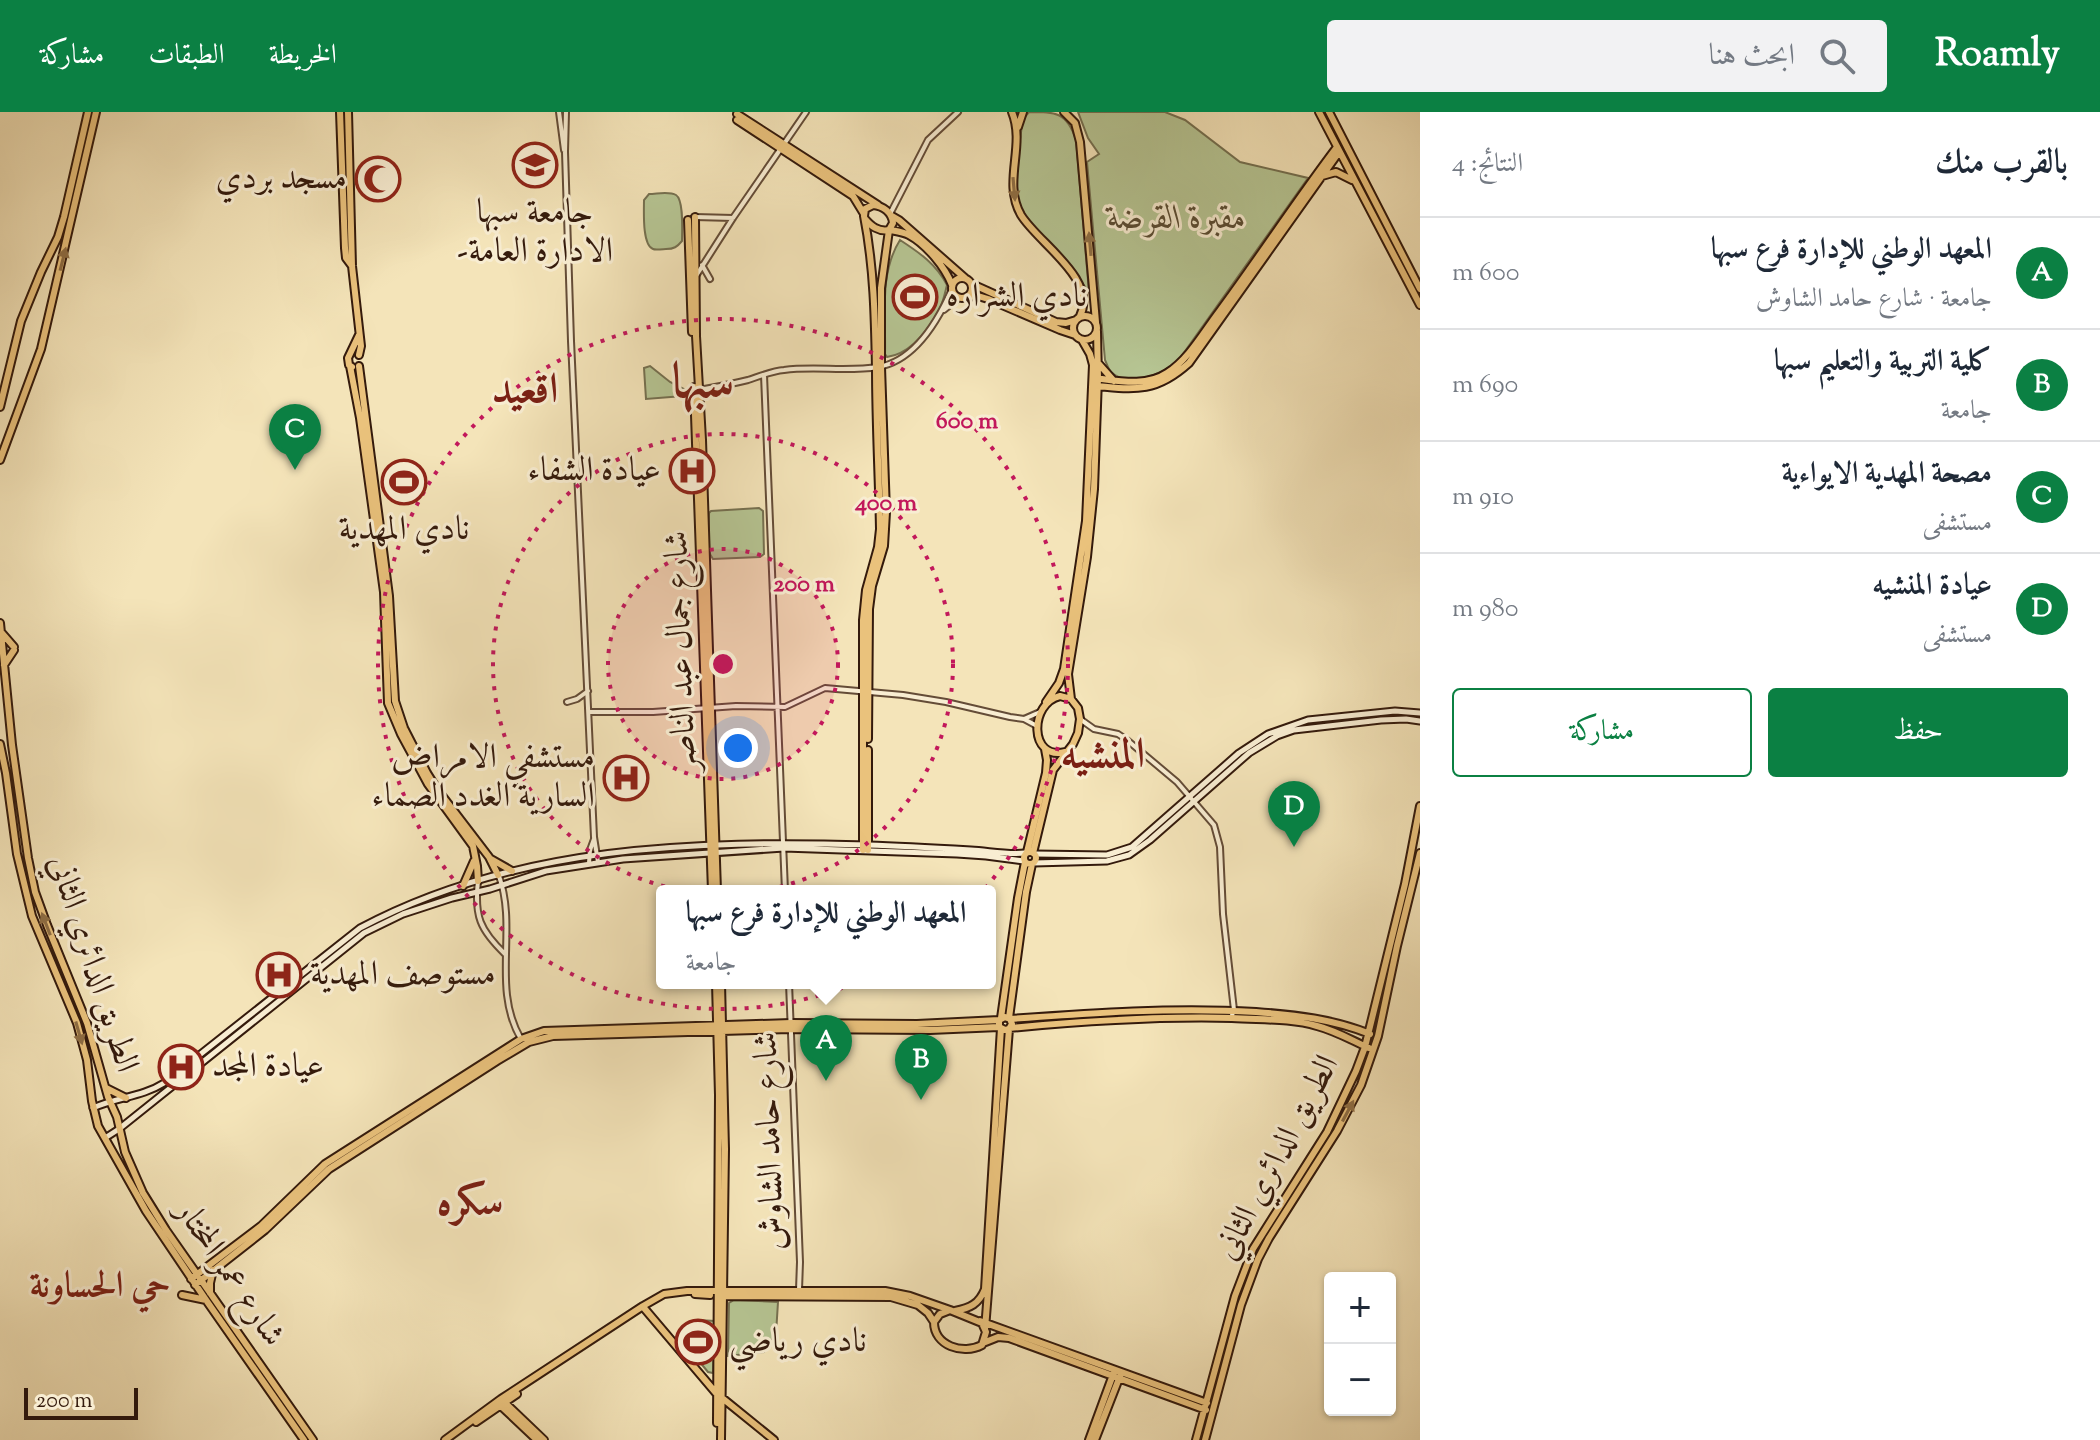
<!DOCTYPE html>
<html lang="ar">
<meta charset="utf-8">
<style>
body{margin:0;font-family:"Sorts Mill Goudy",Amiri,serif;background:#f2f2f3;color:#1f2937;direction:rtl}
.controls{position:absolute;right:24px;bottom:24px;display:grid;overflow:hidden;border-radius:8px;box-shadow:0 2px 6px #0004}
.controls button{width:72px;height:72px;display:grid;place-items:center;padding:0;border:0;border-bottom:2px solid #e0e1e3;background:#fff;color:#1f2937;font:40px sans-serif}
.scale{position:absolute;left:24px;bottom:20px;width:114px;box-sizing:border-box;padding-left:8px;border:4px solid #341a0c;border-top:0;font-size:22px;line-height:28px;white-space:nowrap;color:#341a0c;-webkit-text-stroke:6px #f8edd2;paint-order:stroke}
.you{position:absolute;left:738px;top:636px;width:28px;height:28px;margin:-20px;border:6px solid #fff;border-radius:50%;background:#1a73e8;box-shadow:0 0 0 12px #1a73e833}
.badge{display:grid;place-items:center;width:52px;height:52px;border-radius:50%;background:#0b8043;color:#fff;font-size:26px;font-weight:700}
.pin{position:absolute;translate:-50% -66px;filter:drop-shadow(0 2px 4px #0008)}
.pin::after{content:'';position:absolute;top:42px;width:28px;height:24px;background:inherit;clip-path:polygon(0 0,100% 0,50% 100%)}
.popup{position:absolute;left:656px;top:773px;width:340px;height:104px;box-sizing:border-box;display:grid;place-content:center;border-radius:8px;background:#fff;filter:drop-shadow(0 2px 6px #0005);font-size:26px;white-space:nowrap;color:#747a83}
.popup b{font-size:30px;color:#1f2937}
.popup::after{content:'';position:absolute;left:50%;top:100%;margin-left:-16px;border:16px solid transparent;border-top-color:#fff}
.list{margin:0;padding:0;list-style:none}
h2{display:flex;justify-content:space-between;align-items:center;height:104px;margin:0;padding:0 32px;font-size:34px}
h2 small{font-size:26px;font-weight:400;color:#747a83}
.list li{display:grid;grid-template-columns:52px 1fr auto;gap:24px;align-items:center;box-sizing:border-box;height:112px;padding:0 32px;border-top:2px solid #e0e1e3}
.list b{display:block;font-size:30px;white-space:nowrap}
.list p{margin:0;font-size:26px;white-space:nowrap;color:#747a83}
.list em{font-size:26px;font-style:normal;color:#747a83}
.actions{display:flex;gap:16px;padding:24px 32px}
.actions a{flex:1;padding:18px 0;border:2px solid #0b8043;border-radius:8px;text-align:center;font-size:28px;color:#0b8043}
.actions .main{background:#0b8043;color:#fff}
.icon{flex:none;width:44px;height:44px;fill:none;stroke:currentColor;stroke-width:2;stroke-linecap:round;stroke-linejoin:round}
.map{position:relative;flex:none;width:1420px;height:1328px;overflow:hidden;direction:ltr}
header{display:flex;align-items:center;gap:48px;box-sizing:border-box;height:112px;padding:0 40px;background:#0b8043;color:#fff}
header strong{font-size:38px}
nav{display:flex;gap:44px;margin-inline-start:auto;font-size:28px}
.search{width:560px;height:72px;background:#f2f2f3;display:flex;align-items:center;gap:20px;box-sizing:border-box;padding:0 28px;border-radius:8px;color:#747a83;font-size:30px}
main{display:flex}
aside{flex:1;background:#fff}
.map>svg:first-child{display:block}
</style>
<header>
<strong>Roamly</strong>
<div class="search"><svg class="icon" aria-label="search" viewBox="0 0 24 24"><circle cx="10" cy="10" r="6"/><path d="M15 15l6 6"/></svg>ابحث هنا</div>
<nav><a>الخريطة</a><a>الطبقات</a><a>مشاركة</a></nav>
</header>
<main>
<aside>
<h2>بالقرب منك<small>النتائج: 4</small></h2>
<ul class="list">
<li><span class="badge">A</span><div><b>المعهد الوطني للإدارة فرع سبها</b><p>جامعة · شارع حامد الشاوش</p></div><em>600 m</em></li>
<li><span class="badge">B</span><div><b>كلية التربية والتعليم سبها</b><p>جامعة</p></div><em>690 m</em></li>
<li><span class="badge">C</span><div><b>مصحة المهدية الايواءية</b><p>مستشفى</p></div><em>910 m</em></li>
<li><span class="badge">D</span><div><b>عيادة المنشيه</b><p>مستشفى</p></div><em>980 m</em></li>
</ul>
<div class="actions"><a class="main">حفظ</a><a>مشاركة</a></div>
</aside>
<div class="map">
<svg width="1420" height="1328" viewBox="0 0 1420 1328">
<rect width="100%" height="100%" fill="#f4e4b9"/>
<filter id="stains"><feTurbulence type="fractalNoise" baseFrequency=".0025" numOctaves="4"/><feColorMatrix values="0 0 0 0 .2 0 0 0 0 .09 0 0 0 0 .02 0 0 0 .5 -.17"/></filter>
<radialGradient id="worn" r=".72"><stop offset=".6" stop-color="#630" stop-opacity="0"/><stop offset="1" stop-color="#630" stop-opacity=".3"/></radialGradient>
<path fill="#b6c593" stroke="#757050" stroke-width="2" d="M1029,0C1056,0 1067,0 1076,28L1089,180L1064,146L1044,127L1018,97L1013,73L1023,7Z
M1078,0H1165L1185,8L1240,50L1308,66L1178,249C1164,261 1128,277 1111,260C1108,257 1107,252 1105,248L1087,50L1099,42L1088,26Z
M649,82C657,82 669,79 676,83C684,88 682,119 682,129C677,135 674,137 666,137C664,137 655,138 653,137C642,133 644,99 644,88Z
M900,128C920,141 936,152 947,173C945,181 943,191 939,198C928,218 910,242 887,245L885,242C886,204 879,161 900,128Z
M650,254L670,270L684,277L683,284L646,287L644,256Z
M759,396L763,399L764,442L760,445L713,447L708,439L709,401L711,399Z
M734,1188L778,1190L776,1222L764,1240L728,1244L729,1191Z
M697,1208L715,1209L713,1261L708,1260L679,1225L685,1219L684,1218Z"/>
<g fill="none" stroke-linecap="round" stroke-linejoin="round">
<g stroke="#644c37" stroke-width="8">
<path id="tertiary" d="M559,0L564,38
M566,0L565,40L571,229L594,725L598,750
M890,102L928,28L958,0
M695,105L733,106
M702,153L710,167
M696,164L733,106L806,0
M944,198L959,186
M764,263L785,779
M699,278C716,275 732,272 748,268C760,264 772,259 784,258C815,254 847,260 878,255C915,249 938,209 952,177
M567,590L577,587L588,579
M589,600H653L736,594L785,595L825,576L903,583L946,590L1010,605L1024,607L1037,614
M1024,607L1040,600
M1080,607L1094,617L1118,622L1127,628L1177,670L1214,713L1220,735L1223,802L1234,898L1231,906
M589,751L590,738L594,727
M499,764C518,817 491,876 521,927
M478,769C474,804 480,818 505,842
M789,871L800,1150L799,1178"/>
</g>
<g stroke="#341a0c" stroke-width="9">
<path id="secondary" d="M1035,742L1107,743L1132,735L1239,641L1268,622L1308,608L1395,599L1420,601
M1034,751L1107,749L1129,743L1150,728L1249,641L1277,624L1294,618L1381,608L1406,607L1420,609
M93,996C117,985 142,985 164,971L360,816C515,733 697,728 868,733C903,734 937,736 971,738C989,739 1008,743 1025,741
M105,1026L119,1017L364,821L403,802L452,786L490,777L546,759L623,747L784,736L957,742L986,744L1024,749"/>
</g>
<g stroke="#341a0c" stroke-width="10">
<path id="primary" d="M340,0L345,136L346,146L352,154
M348,0L352,154L361,234L359,243
M1012,0C1026,34 1002,70 1021,103C1038,131 1098,167 1080,204
M1064,0L1075,11L1080,30L1096,210
M1319,0L1420,193
M1329,0L1420,177
M737,2L878,93
M737,8L853,84L864,102
M1018,15L1023,0
M1322,64L1336,60L1352,68
M892,104L899,108L965,166
M695,105L696,224L702,328L717,779
M688,108L692,220
M890,118C895,119 903,120 909,123C926,132 945,155 952,173
M952 176a10 10 0 1 1 20 0a10 10 0 1 1-20 0Z
M972,172L1056,210L1066,211L1076,208
M967,185L978,184L988,187L1060,218L1075,223
M1073 216a12 12 0 1 1 24 0a12 12 0 1 1-24 0Z
M1098,251L1114,269
M350,254L360,306L384,480L388,591L401,622L428,672L473,734L477,754L478,769
M359,254L389,484L395,589L404,616L427,661L437,677L489,745L498,763
M352,255L349,253L348,246L359,223
M1095,266C1119,269 1146,275 1167,261C1189,247 1203,221 1219,200C1259,146 1296,89 1337,35
M1096,274C1137,278 1157,280 1189,251L1339,40
M694,275L712,779
M0,295L21,209L41,160L58,125L64,105L88,0
M0,348L41,237L96,0
M0,511L12,633L28,746L35,780L47,813L87,911L108,985L117,1005L125,1040L143,1081L166,1118L313,1328
M1,520L14,535
M4,553L14,538
M1071,587L1068,562L1087,445L1094,377L1098,266L1097,219
M1046,590L1059,571L1064,557L1086,409L1093,253L1090,242L1082,228
M868,627L869,497L872,474L884,434L886,400L881,255V176L889,118
M0,632L6,661L17,742L32,804L77,911L87,948L92,989L98,1014L146,1099L206,1188L304,1328
M868,638V738
M863,738V508L866,478L878,435L880,417C879,363 876,310 876,257C875,206 874,155 864,104L865,97L873,93C883,94 892,100 893,111L889,118C878,120 871,114 865,107
M1024 746a6 6 0 1 1 12 0a6 6 0 1 1-12 0Z
M1027,740L1046,661L1047,648L1045,637
M1033,741L1053,658L1073,632L1078,621L1080,607L1078,596L1071,587L1060,584C1029,591 1029,649 1065,640
M491,747L512,759
M463,774L474,749
M716,871L719,983L717,1311
M721,871L725,1037L721,1328
M1001,906L1018,786L1025,750
M1009,906L1026,780L1032,752
M1010,907L1012,912L1009,917L1005,918L999,915V908L1005,905L1010,907C1092,901 1174,895 1256,900C1296,903 1333,907 1370,922
M1010,916C1084,909 1157,904 1232,906C1260,908 1290,906 1317,914C1336,919 1351,928 1369,936
M106,976L126,986
M191,1167L261,1114L325,1052L521,927L544,919L791,911L917,912L999,908
M195,1173L265,1118L329,1057L497,949L529,930L553,924L791,917L930,918L999,915
M210,1181V1171L213,1158
M695,1182L710,1183
M182,1183L206,1188
M721,1184L891,1185L918,1193L928,1201L934,1210
M644,1196L716,1281L774,1328
M950,1198L982,1211L986,1220L982,1233C963,1243 934,1234 934,1210L940,1202Z
M955,1199C970,1196 979,1192 985,1177L1001,916
M980,1209L1207,1291
M985,1217L1009,917
M983,1231L998,1225L1009,1226L1206,1298
M503,1289L544,1328
M500,1293L537,1328
M476,1310L517,1282
M445,1328L501,1287L643,1194L664,1182L687,1179H885L910,1184L950,1198
M1089,1328L1114,1260
M1095,1328L1120,1264
M1196,1328L1235,1184L1253,1137L1327,1020L1356,959L1365,935L1405,772L1420,694
M1205,1328L1241,1193L1258,1147L1269,1126L1337,1019L1361,973L1378,924L1397,834L1420,741"/>
</g>
<use href="#tertiary" stroke="#f8edd2" stroke-width="4"/>
<use href="#secondary" stroke="#f8edd2" stroke-width="5"/>
<use href="#primary" stroke="#eac27c" stroke-width="6"/>
</g>
<defs><path id="oneway-solid" d="M-6-.8H1V-3.2L6.5 0L1 3.2V.8H-6Z" transform="scale(2)"/></defs>
<g fill="#8f6e44">
<use href="#oneway-solid" transform="translate(1014 77) rotate(85)"/>
<use href="#oneway-solid" transform="translate(1090 132) rotate(-95)"/>
<use href="#oneway-solid" transform="translate(63 147) rotate(-76)"/>
<use href="#oneway-solid" transform="translate(46 812) rotate(-111)"/>
<use href="#oneway-solid" transform="translate(79 921) rotate(74)"/>
<use href="#oneway-solid" transform="translate(1348 999) rotate(-62)"/>
</g>
<circle cx="723" cy="552" r="115" fill="#c2185b" fill-opacity=".12"/>
<g fill="none" stroke="#c2185b" stroke-width="4" stroke-dasharray="4 8">
<circle cx="723" cy="552" r="115"/>
<circle cx="723" cy="552" r="230"/>
<circle cx="723" cy="552" r="345"/>
</g>
<defs>
<g id="university-ring" transform="scale(2.3)"><circle r="9.5" fill="#f8edd2" stroke="#8f2418" stroke-width="1.5"/><path d="M0-5L7-2L0 1L-7-2ZM-4 1L0 2.5L4 1V4Q0 6-4 4Z" fill="#8f2418"/></g>
<g id="mosque-ring" transform="scale(2.3)"><circle r="9.5" fill="#f8edd2" stroke="#8f2418" stroke-width="1.5"/><path d="M3.5-4.9A6 6 0 1 0 3.5 4.9A5 5 0 1 1 3.5-4.9Z" fill="#8f2418"/></g>
<g id="stadium-ring" transform="scale(2.3)"><circle r="9.5" fill="#f8edd2" stroke="#8f2418" stroke-width="1.5"/><path d="M0-5a6.5 5 0 1 0 0 10a6.5 5 0 1 0 0-10ZM-3.5-1.8h7v3.6h-7Z" fill="#8f2418"/></g>
<g id="hospital-ring" transform="scale(2.3)"><circle r="9.5" fill="#f8edd2" stroke="#8f2418" stroke-width="1.5"/><path d="M-5-5h3v3.5h4V-5h3V5h-3V1.5h-4V5h-3Z" fill="#8f2418"/></g>
</defs>
<g fill-rule="evenodd">
<use href="#university-ring" x="535" y="53"/>
<use href="#mosque-ring" x="378" y="67"/>
<use href="#stadium-ring" x="915" y="185"/>
<use href="#hospital-ring" x="692" y="359"/>
<use href="#stadium-ring" x="404" y="370"/>
<use href="#hospital-ring" x="626" y="666"/>
<use href="#hospital-ring" x="279" y="863"/>
<use href="#hospital-ring" x="181" y="955"/>
<use href="#stadium-ring" x="698" y="1230"/>
</g>
<g text-anchor="middle" dominant-baseline="central" stroke-width="6" stroke-linejoin="round" paint-order="stroke">
<g font-size="34" fill="#341a0c" stroke="#f8edd2" text-anchor="start">
<text x="347" y="67" text-anchor="end">مسجد بردي</text>
<text x="535" y="101" text-anchor="middle">جامعة سبها<tspan x="535" dy="39">-الادارة العامة</tspan></text>
<text x="946" y="185">نادي الشراره</text>
<text x="661" y="359" text-anchor="end">عيادة الشفاء</text>
<text x="404" y="418" text-anchor="middle">نادي المهدية</text>
<text x="595" y="646" text-anchor="end">مستشفي الامراض<tspan x="595" dy="39">السارية الغدد الصماء</tspan></text>
<text x="310" y="863">مستوصف المهدية</text>
<text x="212" y="955">عيادة المجد</text>
<text x="729" y="1230">نادي رياضي</text>
</g>
<g font-size="34" font-style="italic" fill="#5b4d34" stroke="#f8edd2">
<text x="1177" y="107">مقبرة القرضة</text>
</g>
<g font-size="34" fill="#341a0c" stroke="#f8edd2">
<text transform="translate(682 539) rotate(-92)">شارع جمال عبد الناصر</text>
<text transform="translate(92 852) rotate(72)">الطريق الدائري الثاني</text>
<text transform="translate(771 1029) rotate(-92)">شارع حامد الشاوش</text>
<text transform="translate(1278 1046) rotate(-62)">الطريق الدائري الثاني</text>
<text transform="translate(229 1162) rotate(56)">شارع عمر المختار</text>
</g>
<g font-size="36" font-weight="bold" fill="#7a1f14" stroke="#f8edd2">
<text x="100" y="1175">حي الحساونة</text>
</g>
<g font-size="42" font-weight="bold" fill="#7a1f14" stroke="#f8edd2">
<text x="525" y="280">اقعيد</text>
<text x="1103" y="645">المنشيه</text>
<text x="470" y="1092">سكره</text>
</g>
<g font-size="50" font-weight="bold" fill="#7a1f14" stroke="#f8edd2">
<text x="703" y="273">سبها</text>
</g>
</g>
<circle cx="723" cy="552" r="12" fill="#c2185b" stroke="#f8edd2" stroke-width="4"/>
<g font-size="24" text-anchor="middle" font-weight="bold" fill="#c2185b" stroke="#f8edd2" stroke-width="6" stroke-linejoin="round" paint-order="stroke">
<text x="967" y="316">600 m</text>
<text x="886" y="398">400 m</text>
<text x="804" y="479">200 m</text>
</g>
<rect width="100%" height="100%" filter="url(#stains)"/>
<rect width="100%" height="100%" fill="url(#worn)"/>
</svg>
<div class="controls">
<button>+</button>
<button>−</button>
</div>
<div class="scale">200 m</div>
<div class="you"></div>
<div class="pin badge" style="left:826px;top:969px">A</div>
<div class="popup"><b>المعهد الوطني للإدارة فرع سبها</b>جامعة</div>
<div class="pin badge" style="left:921px;top:988px">B</div>
<div class="pin badge" style="left:295px;top:358px">C</div>
<div class="pin badge" style="left:1294px;top:735px">D</div>
</div>
</main>
